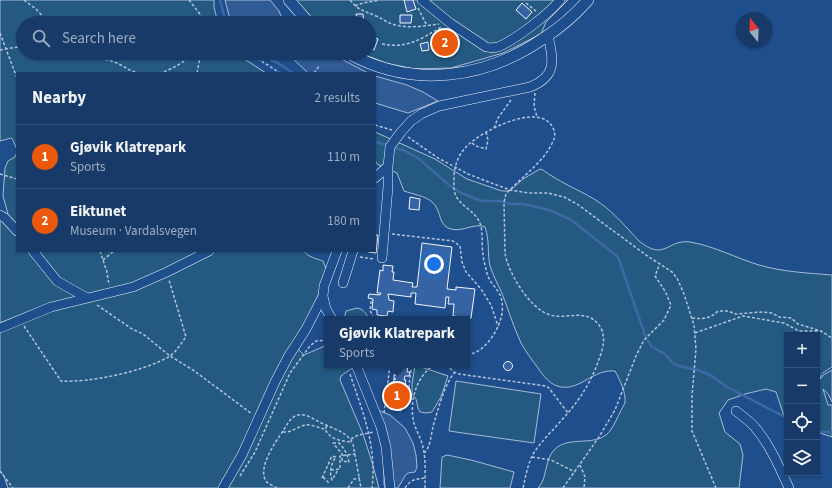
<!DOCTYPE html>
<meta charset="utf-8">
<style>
body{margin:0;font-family:"Source Sans 3",sans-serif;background:#20416f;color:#f1f3f6}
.controls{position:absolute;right:12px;bottom:12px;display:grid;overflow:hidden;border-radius:0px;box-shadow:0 1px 3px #0004}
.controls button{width:36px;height:36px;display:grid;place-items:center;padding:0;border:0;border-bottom:1px solid #36547d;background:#173a69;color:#f1f3f6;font:20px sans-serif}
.compass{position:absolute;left:736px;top:12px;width:36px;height:36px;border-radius:50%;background:#173a69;box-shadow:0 1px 3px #0004;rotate:342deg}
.you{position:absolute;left:434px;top:264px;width:14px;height:14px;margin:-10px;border:3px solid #fff;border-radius:50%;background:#1a73e8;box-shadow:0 0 0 6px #1a73e833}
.badge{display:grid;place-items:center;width:26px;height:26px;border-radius:50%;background:#ea580c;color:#fff;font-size:13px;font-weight:700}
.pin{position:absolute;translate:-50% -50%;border:2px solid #fff;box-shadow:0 1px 4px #0006}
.popup{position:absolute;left:324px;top:316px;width:146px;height:52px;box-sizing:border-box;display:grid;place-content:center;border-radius:0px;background:#173a69;filter:drop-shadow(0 1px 3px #0005);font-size:13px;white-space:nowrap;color:#9eadc0}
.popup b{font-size:15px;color:#f1f3f6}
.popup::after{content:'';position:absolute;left:50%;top:100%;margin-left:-8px;border:8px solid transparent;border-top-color:#173a69}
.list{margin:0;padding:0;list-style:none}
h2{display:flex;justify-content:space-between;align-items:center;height:52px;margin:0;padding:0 16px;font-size:17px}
h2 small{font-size:13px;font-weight:400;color:#9eadc0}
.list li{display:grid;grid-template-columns:26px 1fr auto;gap:12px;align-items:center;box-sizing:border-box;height:64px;padding:0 16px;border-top:1px solid #36547d}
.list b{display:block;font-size:15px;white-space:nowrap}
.list p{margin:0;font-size:13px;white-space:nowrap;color:#9eadc0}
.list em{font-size:13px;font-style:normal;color:#9eadc0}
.icon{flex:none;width:22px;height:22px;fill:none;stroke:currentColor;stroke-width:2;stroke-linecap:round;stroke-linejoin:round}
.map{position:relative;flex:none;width:832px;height:488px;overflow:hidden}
.search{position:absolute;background:#173a69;box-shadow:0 1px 3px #0004;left:16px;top:16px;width:360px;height:44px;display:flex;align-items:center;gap:10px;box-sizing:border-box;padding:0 14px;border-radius:22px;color:#9eadc0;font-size:15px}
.panel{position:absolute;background:#173a69;box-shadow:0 1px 3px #0004;left:16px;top:72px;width:360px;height:180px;border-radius:0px}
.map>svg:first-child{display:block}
</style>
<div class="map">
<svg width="832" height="488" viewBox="0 0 832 488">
<rect width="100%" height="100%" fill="#1f4e8c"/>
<path fill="#245a82" stroke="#a8bbd7" d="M0,0H214V7L218,23H23V53H235L266,73H17V150L13,140L11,138L0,141Z
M294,0H568L546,22L541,34L503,53L451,68L414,69L386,63L360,53H369V23H316Z
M375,132L435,159L467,179L502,191H509L512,189L523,179L540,169L543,170C559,182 577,189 594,199C611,209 625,226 639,241C665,262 667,239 690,242C714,246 736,258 759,265C783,272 808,273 832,275V367C827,370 821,373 820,379L825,374L832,370V402L828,394L823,389L828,405H832V437L817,432V335H787V420L784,416L776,392L766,389L745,394L728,400L719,413L725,432L740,444L743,455L739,488H538C548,478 544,459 555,449C569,436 591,446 606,435C613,430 620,411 625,403C626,392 620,380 615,371C593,369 581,390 561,387C550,385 544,377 538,368C532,360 526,352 521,343C513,326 508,308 501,291C497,283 493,275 490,266C487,253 490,241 485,227C474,222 461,234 448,228C438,223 441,209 432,202C426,196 412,194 404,191L397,173L377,164L375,160Z
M17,152V251H304C308,257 317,259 323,261L327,271L323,285L296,343L299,350L304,355L327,345V365H357L341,376L340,380L363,434L372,462L379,488H8L4,476L0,471V216L6,217L8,214L3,196L5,168L8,161L15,157Z
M357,308C363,309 366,313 369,319H344L346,311Z
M415,365L448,376L441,397L432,412L426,413L420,412L418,408L416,399L412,394V384Z
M456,381L541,394L534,443L449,431Z
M447,455L471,460L514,472L510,488H440L442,457Z"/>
<path fill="#305b95" stroke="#a8bbd7" d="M225,0H270L279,11L284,23H231Z
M272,53H330L368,73H308L290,56L281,58Z
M375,76L407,85L423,92L438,101L408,113L375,103Z
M380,411L390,415L405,428L413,443L416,455L417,467L415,472L408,473L405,476L398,488H385L384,484V459L381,440L372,414Z"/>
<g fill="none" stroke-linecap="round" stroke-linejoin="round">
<path stroke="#3b69a3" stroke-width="2.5" d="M220,0L226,23
M257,53L278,63L293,73
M375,142L388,145
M393,147L405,151L418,158L449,185L461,193L482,201H500L511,204H523L549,210L570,219L618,257L646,338L652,347L665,354L673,363L679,366L698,370L712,376L727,387L787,418
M817,430L822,432H832"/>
</g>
<path fill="#3563a3" stroke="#f2f6ff" d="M404,0H413L416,9L407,12Z
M522,3L532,12L526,19L516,10Z
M356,14H363L364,23H358Z
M400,15H412L411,23H400Z
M369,35L378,39L374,50L369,48Z
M452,39V42L457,41L458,45L453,46L454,49L435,54L432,44Z
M428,42L429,50L422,51L420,44Z
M410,197L420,199L419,210L409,209Z
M375,235H378L376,253L368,252V251H375Z
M422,243L452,247L447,289L456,290V287L475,289L471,318L453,316L454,304H448L449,297H446L445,308L415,304L416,293H411V297L388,294L389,300L394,301L393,312L388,311L387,316L377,315V310L372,309L373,299L368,298L369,294L380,295L381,293H377L380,270L383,271V265L393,266L392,272H394L393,280L413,283L412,287H417Z
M503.5 366a4.5 4.5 0 1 1 9 0a4.5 4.5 0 1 1-9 0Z
M396,365H408L407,372H410L409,376H405L404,380H406L401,411L390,409L392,389L394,379H396H394V375H396H395Z"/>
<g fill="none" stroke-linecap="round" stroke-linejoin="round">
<g stroke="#f2f6ff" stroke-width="10">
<path id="minor" d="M422,0L450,23L486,47C490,48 493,48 498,47C515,40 549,14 560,0
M375,178L388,166
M0,215L5,218L17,231
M33,251L57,281L87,298
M382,258L388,187V166L390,147L401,132L411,121L421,114L439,106L530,87C558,76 553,59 548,35
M343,283L353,251
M323,296L326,309L332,319
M0,328L51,307L133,287L167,272L209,251
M356,365L381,427L386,447L390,488
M736,411C742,416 748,420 753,425C769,443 779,466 789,488
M223,488L242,455L275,382L288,357L306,329L323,296L324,286L337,251"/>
</g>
<g stroke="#f2f6ff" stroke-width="12">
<path id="major" d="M289,0L309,23
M348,53C413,89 485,79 544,38C561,27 575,15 588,0"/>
</g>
<path stroke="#b3c4dc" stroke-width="1.5" stroke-dasharray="3 2" stroke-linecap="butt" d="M24,0L36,9L49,23
M189,0L207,23
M350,0C359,11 363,10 376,16C382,18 386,22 392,24C407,29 424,26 439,24
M526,3L537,12
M355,6C363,2 371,2 379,0
M418,8L427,26
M256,23L260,18
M0,33L17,78
M454,41L459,40
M382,44C406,49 422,39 441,27
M0,50L23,46
M81,53C93,59 105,58 117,63C125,67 131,72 140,73
M249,53L280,73
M159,73C172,70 184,62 194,53
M197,73L201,53
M314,73L320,65
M535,93L534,106L537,117
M375,125L392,130
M494,128L498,118L511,100
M408,137L438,158L468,174L486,181L510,190L529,193H548L564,197L577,204L646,255L672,272L677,278L684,294L694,325L696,349L692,396V431L716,488
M472,143L476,146L486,149L488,140L486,132
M0,174L17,179
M392,234L453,241L460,246L462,262L466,272L481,289L491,305L498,326
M100,251L107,272L109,285
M360,257L374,259
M103,260L114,251
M371,301L370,310L374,319
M97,305L132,329L143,334L170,356L193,370L252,414
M692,318C703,319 710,319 718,311H728L736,314L762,312L772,313L779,317L791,318L798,324L821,331L832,338
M24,326L61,381C89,383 146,371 170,356C177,351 181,343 186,337L169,280
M695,333L743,316L784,323L799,331H818
M467,355C472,354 477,352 481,349C495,338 508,313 500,295C495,285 488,282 486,269C485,264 483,259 483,254C481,243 484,231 479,221C474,211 461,206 456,196C453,190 454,182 454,175C455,165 458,156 465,148C479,132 540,100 553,128C555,131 555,136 554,139C545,162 522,176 506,194L504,202L505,253C508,273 530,309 550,315C567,320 585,308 598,324C601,327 603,332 603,335C605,344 601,354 598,362C590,385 576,405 559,423C551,432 542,441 535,451C528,462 526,475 523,488
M412,365C410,377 407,389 412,400
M446,365L454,372L459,374L546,386L549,388L568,413
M350,374C363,413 377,446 372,488
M384,413L390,365
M327,426L325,429C330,440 342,441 352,442
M283,432C291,433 297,427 305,425C311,424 319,428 325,429
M351,439L358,435L374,432
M333,443H339C345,449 347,454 349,462L342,461V454Z
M424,453C430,449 431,435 433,427C437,412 445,383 455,372
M532,457L551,460L575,472
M580,465L585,477L584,488
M331,470L340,469V456L355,454
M0,471L13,488
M240,476L255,452L290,373L310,346L316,341L327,340
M323,477L330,484
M322,478L332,456L336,457C331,463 329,473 332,480L338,470
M277,488C274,486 268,484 266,481C257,468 276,441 283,431C287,425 290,417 298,415C308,413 317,422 326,425C337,430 348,433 353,444L361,488
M348,488L354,479L360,478
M405,488C410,480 415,479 425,478
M425,488C425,475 426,460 423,447C421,437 414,428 413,418C410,399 417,376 434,365
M563,488L599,437L615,410L636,356L644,340L664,320L671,305L665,291L655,276L660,263"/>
<use href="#minor" stroke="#1f4e8c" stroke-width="9"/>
<use href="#major" stroke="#1f4e8c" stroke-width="11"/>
</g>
</svg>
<div class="controls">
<button>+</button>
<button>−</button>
<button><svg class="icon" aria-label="locate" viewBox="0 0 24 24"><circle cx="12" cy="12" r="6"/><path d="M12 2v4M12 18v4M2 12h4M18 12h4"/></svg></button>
<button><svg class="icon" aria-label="layers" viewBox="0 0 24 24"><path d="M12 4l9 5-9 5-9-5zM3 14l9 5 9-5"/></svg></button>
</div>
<svg class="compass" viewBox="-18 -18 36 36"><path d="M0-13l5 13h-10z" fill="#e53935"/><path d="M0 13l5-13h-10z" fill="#9eadc0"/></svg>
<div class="you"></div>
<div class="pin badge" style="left:397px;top:396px">1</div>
<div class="popup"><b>Gjøvik Klatrepark</b>Sports</div>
<div class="pin badge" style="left:445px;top:43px">2</div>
<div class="search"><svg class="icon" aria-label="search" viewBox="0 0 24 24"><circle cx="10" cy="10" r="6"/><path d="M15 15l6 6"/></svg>Search here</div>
<section class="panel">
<h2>Nearby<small>2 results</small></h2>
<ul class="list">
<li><span class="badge">1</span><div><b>Gjøvik Klatrepark</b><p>Sports</p></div><em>110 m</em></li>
<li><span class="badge">2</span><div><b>Eiktunet</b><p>Museum · Vardalsvegen</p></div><em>180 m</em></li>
</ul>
</section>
</div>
